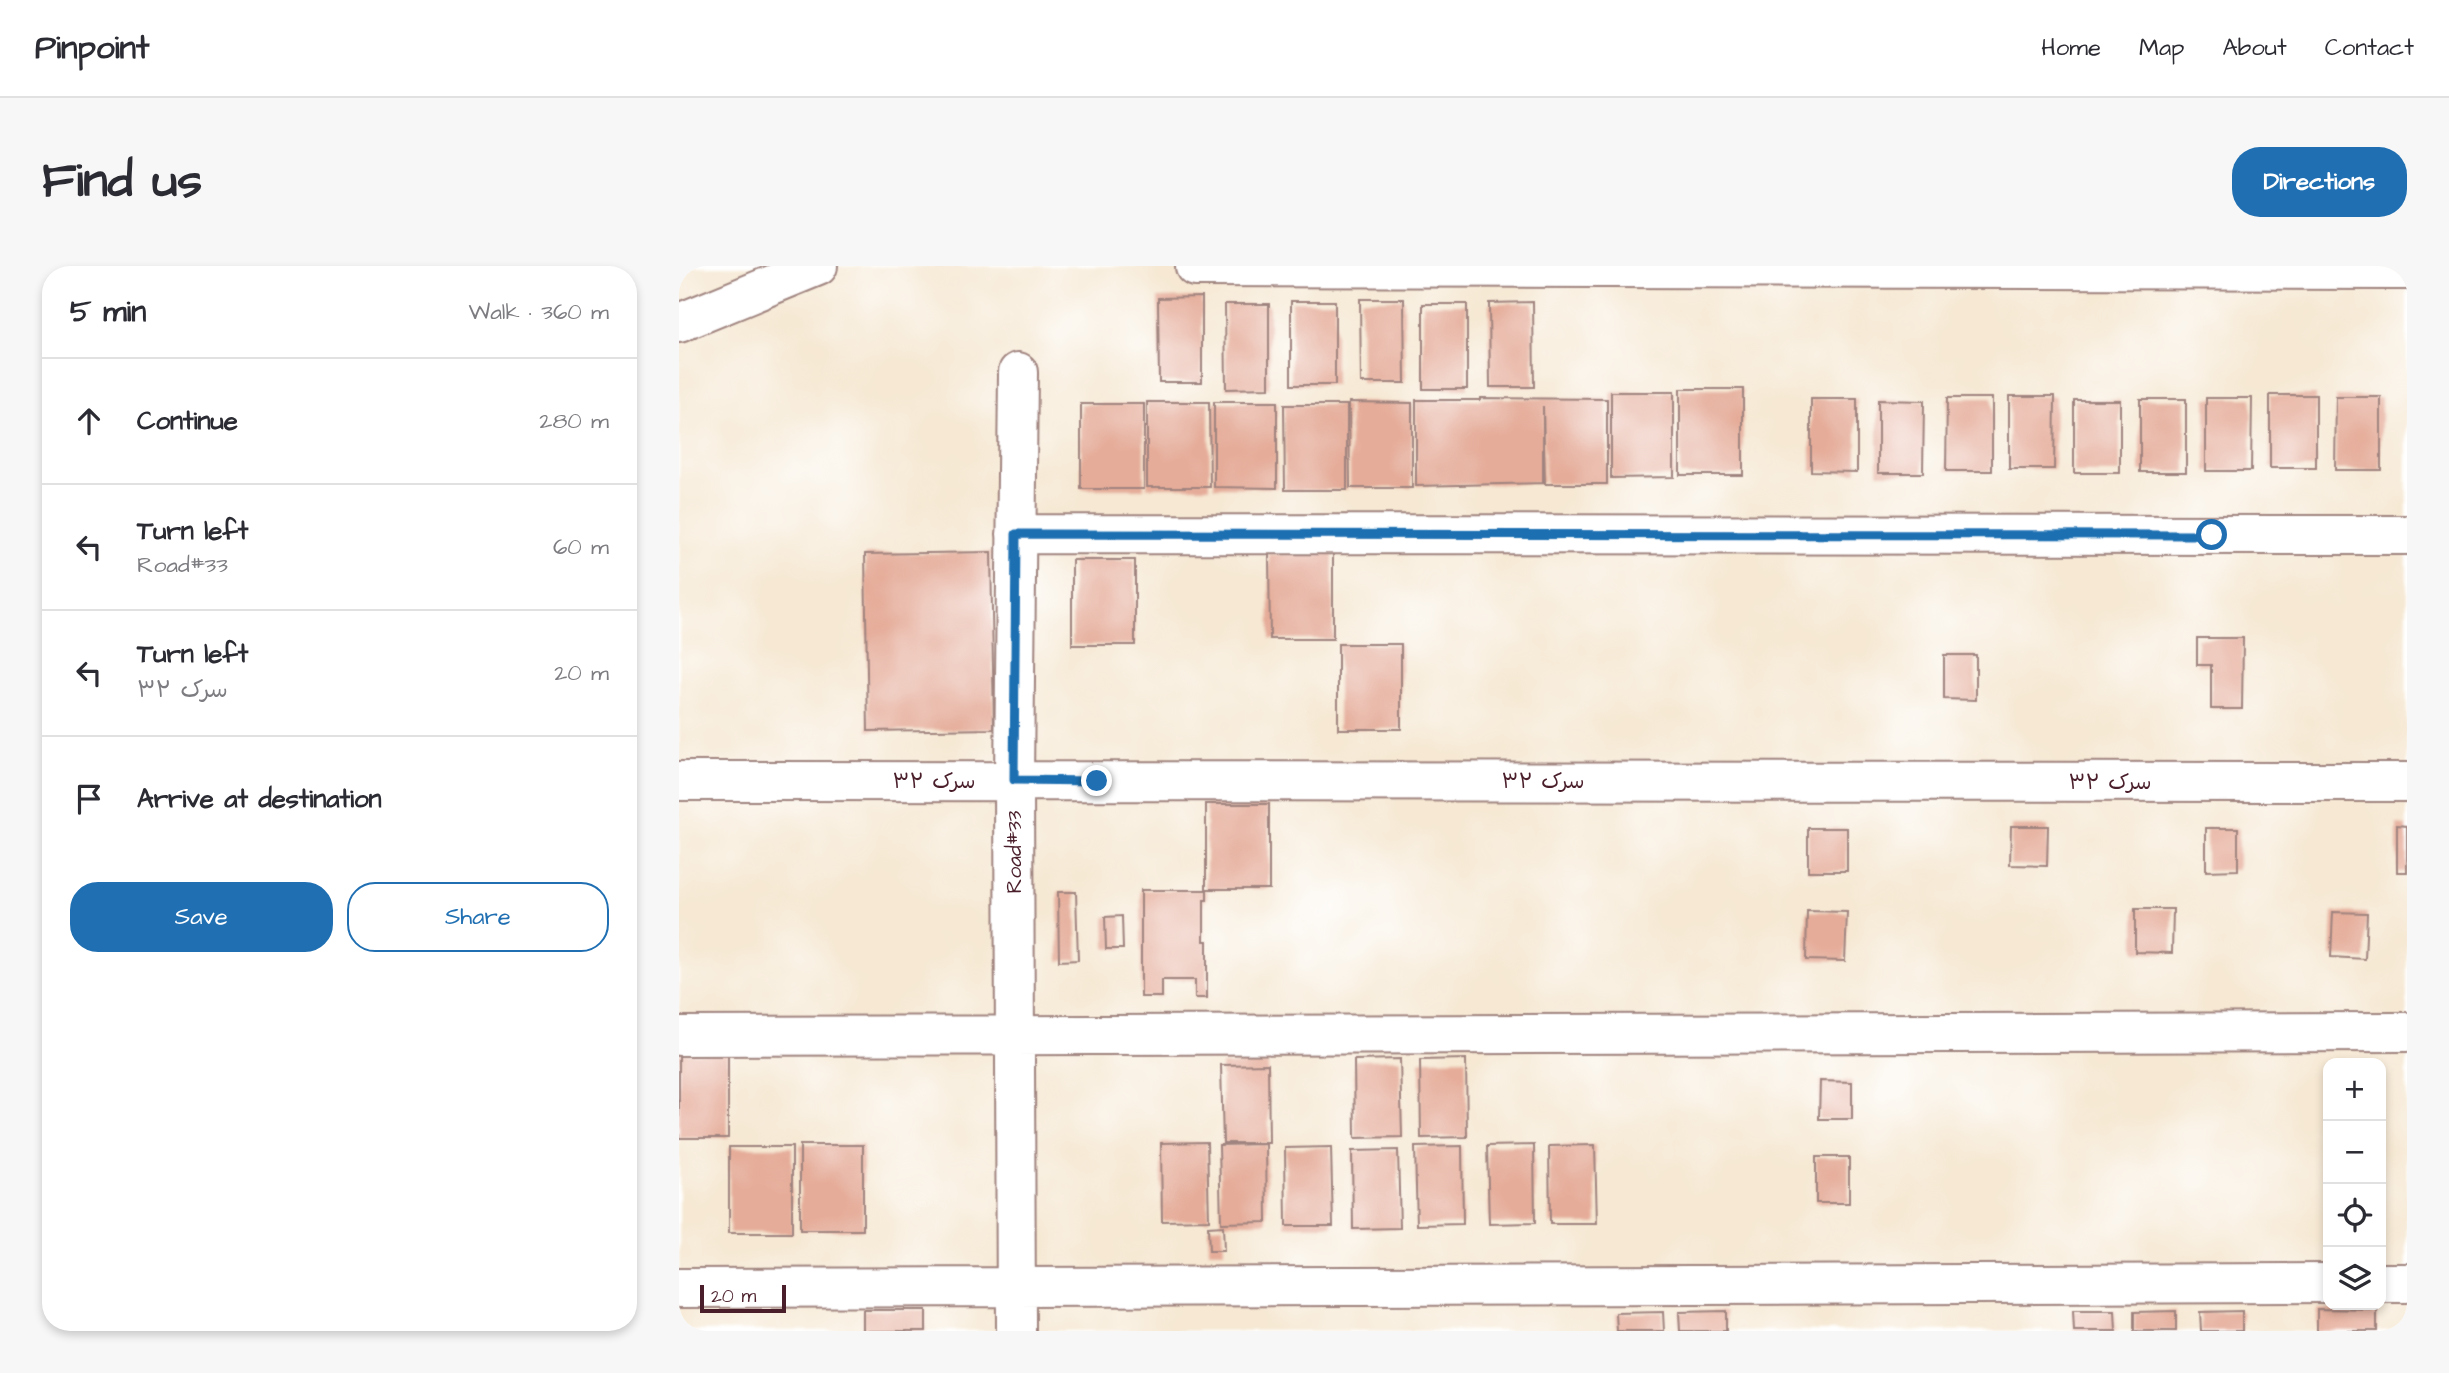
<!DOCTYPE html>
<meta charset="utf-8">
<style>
body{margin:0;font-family:"Architects Daughter","Playpen Sans Arabic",sans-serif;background:#f7f7f7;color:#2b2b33}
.controls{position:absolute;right:21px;bottom:21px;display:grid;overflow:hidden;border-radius:14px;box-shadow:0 4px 10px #0003}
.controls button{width:63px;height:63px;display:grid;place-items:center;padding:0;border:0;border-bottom:2px solid #e1e1e2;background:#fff;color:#2b2b33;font:35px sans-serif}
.scale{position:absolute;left:21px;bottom:18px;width:86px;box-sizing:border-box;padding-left:7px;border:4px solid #4a1f2b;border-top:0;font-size:19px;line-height:24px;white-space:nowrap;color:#4a1f2b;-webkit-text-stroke:5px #fff;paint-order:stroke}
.stop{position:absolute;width:21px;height:21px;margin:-16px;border:5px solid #1f6fb2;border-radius:50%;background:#fff}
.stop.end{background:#1f6fb2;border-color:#fff;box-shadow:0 2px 7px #0008}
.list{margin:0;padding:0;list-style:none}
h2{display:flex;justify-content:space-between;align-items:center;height:91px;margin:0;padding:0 28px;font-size:30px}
h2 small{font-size:23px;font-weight:400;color:#7c7c81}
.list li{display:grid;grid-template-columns:46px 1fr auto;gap:21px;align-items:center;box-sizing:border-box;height:126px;padding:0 28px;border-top:2px solid #e1e1e2}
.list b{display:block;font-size:26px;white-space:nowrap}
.list p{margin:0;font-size:23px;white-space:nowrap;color:#7c7c81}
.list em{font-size:23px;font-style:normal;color:#7c7c81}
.actions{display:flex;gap:14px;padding:21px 28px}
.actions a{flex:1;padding:16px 0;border:2px solid #1f6fb2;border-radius:28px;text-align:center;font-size:24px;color:#1f6fb2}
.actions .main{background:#1f6fb2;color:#fff}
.icon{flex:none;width:38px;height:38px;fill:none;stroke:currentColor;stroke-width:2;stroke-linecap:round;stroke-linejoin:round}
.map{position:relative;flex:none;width:1728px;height:1065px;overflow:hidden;border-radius:28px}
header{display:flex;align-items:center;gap:42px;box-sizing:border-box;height:98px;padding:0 35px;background:#fff;border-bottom:2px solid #e1e1e2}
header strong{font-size:33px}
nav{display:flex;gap:38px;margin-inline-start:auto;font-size:24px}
.intro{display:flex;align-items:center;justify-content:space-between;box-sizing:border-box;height:168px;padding:0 42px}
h1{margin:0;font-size:49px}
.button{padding:18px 32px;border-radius:28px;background:#1f6fb2;color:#fff;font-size:24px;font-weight:700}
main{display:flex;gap:42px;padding:0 42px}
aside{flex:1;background:#fff;border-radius:28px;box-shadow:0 4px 10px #0003}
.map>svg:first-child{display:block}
</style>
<header>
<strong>Pinpoint</strong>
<nav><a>Home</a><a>Map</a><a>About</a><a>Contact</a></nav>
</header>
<div class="intro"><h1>Find us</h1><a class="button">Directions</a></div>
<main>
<aside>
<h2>5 min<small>Walk · 360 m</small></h2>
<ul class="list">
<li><svg class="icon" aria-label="ahead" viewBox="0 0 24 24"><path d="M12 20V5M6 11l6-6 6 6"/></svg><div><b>Continue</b></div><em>280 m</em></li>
<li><svg class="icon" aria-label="left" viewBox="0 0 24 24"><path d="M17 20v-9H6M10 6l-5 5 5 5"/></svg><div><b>Turn left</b><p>Road#33</p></div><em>60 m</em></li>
<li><svg class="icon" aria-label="left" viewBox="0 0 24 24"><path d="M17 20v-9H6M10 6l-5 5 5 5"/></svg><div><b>Turn left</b><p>سرک ۳۲</p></div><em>20 m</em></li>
<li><svg class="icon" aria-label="arrive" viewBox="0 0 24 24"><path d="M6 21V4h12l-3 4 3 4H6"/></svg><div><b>Arrive at destination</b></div></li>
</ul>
<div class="actions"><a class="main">Save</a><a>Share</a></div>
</aside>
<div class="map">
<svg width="1728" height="1065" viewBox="0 0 1728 1065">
<rect width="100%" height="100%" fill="#fff"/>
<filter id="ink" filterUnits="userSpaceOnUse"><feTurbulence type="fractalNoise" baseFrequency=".0143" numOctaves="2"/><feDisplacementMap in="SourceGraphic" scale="14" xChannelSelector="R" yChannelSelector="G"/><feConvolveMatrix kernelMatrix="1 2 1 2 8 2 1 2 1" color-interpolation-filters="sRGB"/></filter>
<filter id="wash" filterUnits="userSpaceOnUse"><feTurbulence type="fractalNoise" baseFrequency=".00686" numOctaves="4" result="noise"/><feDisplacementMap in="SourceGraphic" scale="28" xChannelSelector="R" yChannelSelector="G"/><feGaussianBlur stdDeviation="1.57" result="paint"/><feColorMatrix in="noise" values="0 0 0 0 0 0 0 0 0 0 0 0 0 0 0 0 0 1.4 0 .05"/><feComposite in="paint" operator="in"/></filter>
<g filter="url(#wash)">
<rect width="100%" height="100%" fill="#f6e8d3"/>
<g id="blocks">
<path fill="#e5ac99" d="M523,31V116H480L479,32Z
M681,33H725L726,117H682Z
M612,35H656V119H612Z
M854,36L855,121H811L810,37Z
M546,38H590V122L547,123Z
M744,38H788V123H744Z
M1001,123H1064V209H1001Z
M932,126H995V211L932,212Z
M1591,129H1637V202H1591Z
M1330,130H1376L1375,203H1330Z
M1657,131H1702V204H1656Z
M801,132L928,133V218H866L864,140V217L737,220V134H801Z
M1268,132H1313V205H1267Z
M1527,132H1573L1572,205H1527Z
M1132,133H1178V206L1132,205Z
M1461,133H1507V206H1461Z
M1199,134L1245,135L1244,207H1199Z
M1395,134H1441V207H1395Z
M468,136H530L531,221H468Z
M535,136H598V222L535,221Z
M670,136L733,137V222H671Z
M402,138H465V223H402Z
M605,139H668V224H606Z
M312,286L315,463L189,465L186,288Z
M590,288H654V373H591Z
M393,294H456V379H393Z
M1518,372H1564L1563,443H1532V399H1518Z
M659,378H722V463H659Z
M1265,389H1297V434L1265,433Z
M527,538H590V623H527Z
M1718,559L1728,560V606H1718Z
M1332,560H1369L1368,600L1331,599Z
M1129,562H1168V605H1129Z
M1527,562H1559V604L1527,605Z
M462,624H528V634H525V675H528V732H516V714H483V731H462Z
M379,626H397L399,694L380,695Z
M1456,643H1494L1493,687L1456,686Z
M1128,645L1168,646L1166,695L1127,694Z
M1654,646L1688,647L1686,693L1652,691Z
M443,650L444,683H427L426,651Z
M0,787H49V872H0Z
M721,793L723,871L676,872L675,794Z
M787,793L788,871L742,872L741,794Z
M589,798L590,877H544L542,799Z
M1141,815L1173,816V853H1140Z
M528,876L530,954L483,955L482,877Z
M587,878L588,956L542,957L540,879Z
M121,879H184V964H121Z
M855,879L856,957L810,958L808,880Z
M916,879L918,958H871L870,880Z
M783,880L784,958L738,959L736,881Z
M50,881H113V967H50Z
M652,881L654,960H607L606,882Z
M719,884L721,962L674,963L673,885Z
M1137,891H1170V937H1137Z
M544,960L545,985H530L529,961Z
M1638,1043L1698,1044V1065H1638Z
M184,1044H247V1065H184Z
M1047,1045V1065H1001L1000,1046Z
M1394,1045H1436L1437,1065H1395Z
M1497,1045V1065H1455V1046Z
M1563,1045V1065H1522L1521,1046Z
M984,1046L985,1065H938L937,1047Z"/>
</g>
</g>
<g filter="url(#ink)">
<use href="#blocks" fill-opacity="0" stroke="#a0847f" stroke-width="2"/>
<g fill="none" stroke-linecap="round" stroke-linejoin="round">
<g stroke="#a0847f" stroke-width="42">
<path id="minor" d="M516,1L1728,4
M0,57L139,0
M337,268L1728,269
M0,515L1728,516
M0,770L1728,766
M1702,1017H1728
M0,1022L1649,1017
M337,1065L335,515L339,106"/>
</g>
<use href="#minor" stroke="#fff" stroke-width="38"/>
</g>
</g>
<g fill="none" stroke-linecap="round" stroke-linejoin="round" filter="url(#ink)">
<path stroke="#1f6fb2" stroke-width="9" d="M418,515L335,514L337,268L1533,269"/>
</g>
<g text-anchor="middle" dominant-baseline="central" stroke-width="6" stroke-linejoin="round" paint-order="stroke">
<g font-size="21" fill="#4a1f2b" stroke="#fff">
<text x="255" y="515">سرک ۳۲</text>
<text x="864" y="515">سرک ۳۲</text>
<text x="1431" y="516">سرک ۳۲</text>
<text transform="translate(335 586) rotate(-90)">Road#33</text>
</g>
</g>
</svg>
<div class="controls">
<button>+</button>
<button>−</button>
<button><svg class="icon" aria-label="locate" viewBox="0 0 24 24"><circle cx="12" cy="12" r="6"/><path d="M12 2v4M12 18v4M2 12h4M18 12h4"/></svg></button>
<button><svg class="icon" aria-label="layers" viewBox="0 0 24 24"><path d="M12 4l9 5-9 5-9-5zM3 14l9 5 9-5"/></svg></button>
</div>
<div class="scale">20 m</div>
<div class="stop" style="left:1533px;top:269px"></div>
<div class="stop end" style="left:418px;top:515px"></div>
</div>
</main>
